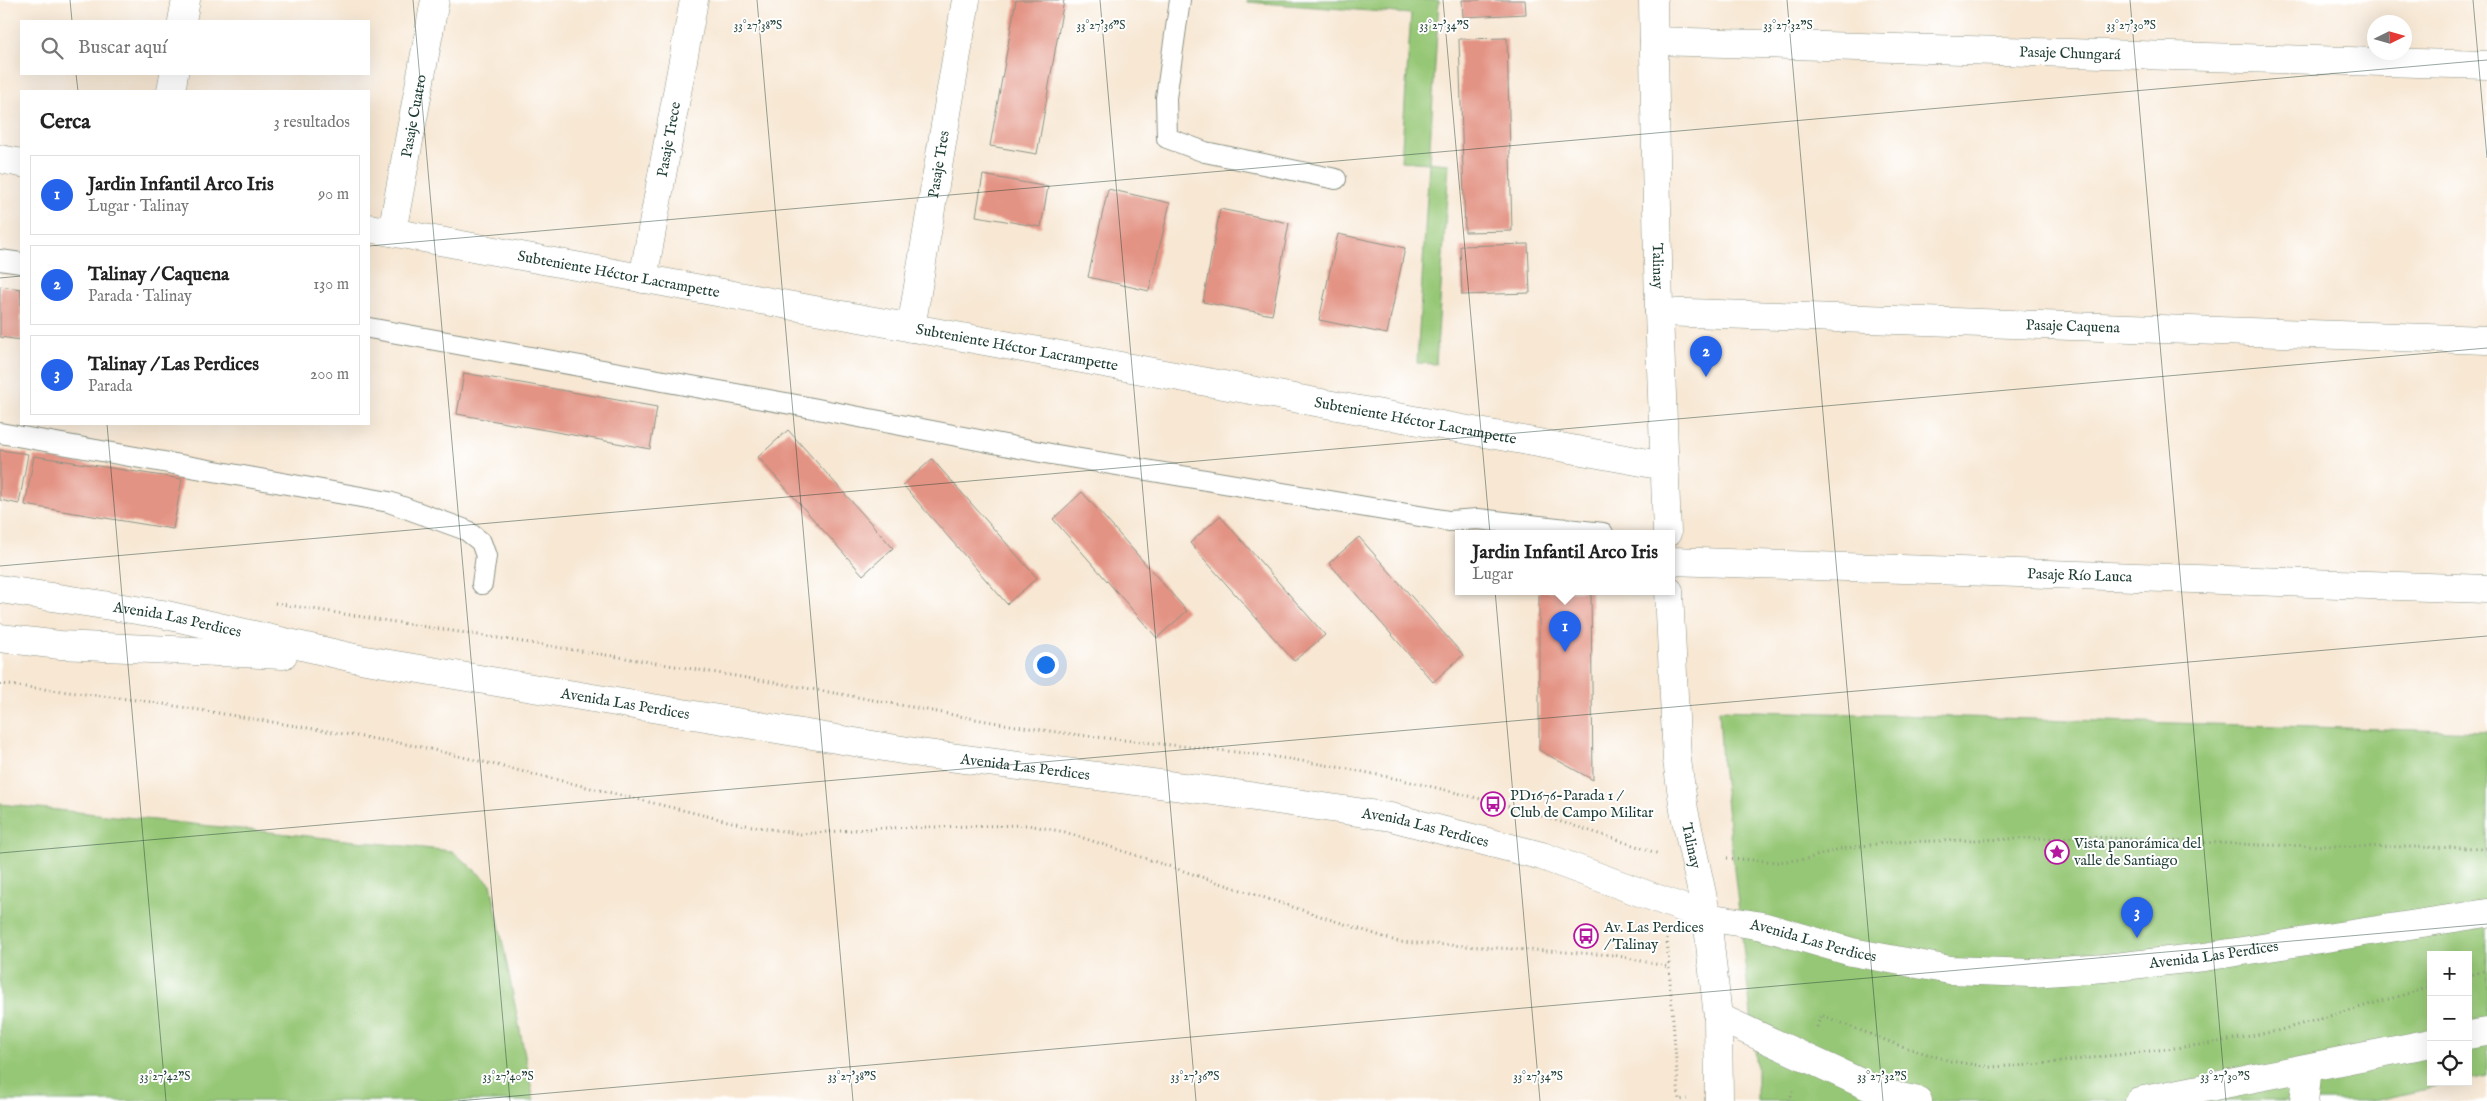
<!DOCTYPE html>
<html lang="es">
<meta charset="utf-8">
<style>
body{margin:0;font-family:"IM FELL English",serif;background:#f2f2f2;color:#222}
.controls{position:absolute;right:15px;bottom:15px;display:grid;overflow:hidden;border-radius:0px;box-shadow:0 5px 20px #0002}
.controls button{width:45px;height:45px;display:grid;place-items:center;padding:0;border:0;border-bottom:1px solid #e0e0e0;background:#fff;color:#222;font:25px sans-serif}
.compass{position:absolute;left:2367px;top:15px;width:45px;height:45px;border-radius:50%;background:#fff;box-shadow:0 5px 20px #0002;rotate:85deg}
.you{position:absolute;left:1045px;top:664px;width:18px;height:18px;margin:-12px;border:4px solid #fff;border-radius:50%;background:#1a73e8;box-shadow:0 0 0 8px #1a73e833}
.badge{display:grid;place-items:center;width:32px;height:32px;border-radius:50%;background:#2563eb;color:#fff;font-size:16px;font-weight:700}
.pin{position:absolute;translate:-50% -41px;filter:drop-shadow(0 1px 2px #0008)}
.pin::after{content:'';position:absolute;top:26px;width:18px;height:15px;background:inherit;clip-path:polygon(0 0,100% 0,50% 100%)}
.popup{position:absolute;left:1455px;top:530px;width:220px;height:65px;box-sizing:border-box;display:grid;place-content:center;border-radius:0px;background:#fff;filter:drop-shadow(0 1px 4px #0005);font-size:16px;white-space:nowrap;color:#767676}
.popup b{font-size:19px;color:#222}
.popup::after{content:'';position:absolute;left:50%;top:100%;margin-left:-10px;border:10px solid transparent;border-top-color:#fff}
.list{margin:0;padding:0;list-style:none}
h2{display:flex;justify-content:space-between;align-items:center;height:65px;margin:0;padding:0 20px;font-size:21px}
h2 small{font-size:16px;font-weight:400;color:#767676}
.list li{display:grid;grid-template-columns:32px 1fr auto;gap:15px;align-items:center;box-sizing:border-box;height:80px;margin:0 10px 10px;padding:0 10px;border:1px solid #e0e0e0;border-radius:0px}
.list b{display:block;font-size:19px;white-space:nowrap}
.list p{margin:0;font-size:16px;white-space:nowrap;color:#767676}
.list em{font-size:16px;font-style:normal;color:#767676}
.icon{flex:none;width:28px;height:28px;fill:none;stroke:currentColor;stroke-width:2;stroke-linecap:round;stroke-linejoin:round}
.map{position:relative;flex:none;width:2487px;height:1101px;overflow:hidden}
.search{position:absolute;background:#fff;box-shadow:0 5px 20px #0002;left:20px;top:20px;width:350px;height:55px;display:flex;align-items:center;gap:12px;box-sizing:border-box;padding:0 18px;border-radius:0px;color:#767676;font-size:19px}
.panel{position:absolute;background:#fff;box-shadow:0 5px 20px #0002;left:20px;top:90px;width:350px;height:335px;border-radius:0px}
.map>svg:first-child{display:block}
</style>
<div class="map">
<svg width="2487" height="1101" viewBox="0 0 2487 1101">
<rect width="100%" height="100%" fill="#fff"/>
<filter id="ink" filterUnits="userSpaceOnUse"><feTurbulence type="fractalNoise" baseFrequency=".02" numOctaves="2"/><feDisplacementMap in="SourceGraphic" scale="10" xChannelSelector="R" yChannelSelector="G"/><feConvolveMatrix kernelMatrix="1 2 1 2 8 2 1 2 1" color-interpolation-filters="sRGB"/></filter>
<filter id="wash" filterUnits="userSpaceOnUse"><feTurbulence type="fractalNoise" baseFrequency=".0096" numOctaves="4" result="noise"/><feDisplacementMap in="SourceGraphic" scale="20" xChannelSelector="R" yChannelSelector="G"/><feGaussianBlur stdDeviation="1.12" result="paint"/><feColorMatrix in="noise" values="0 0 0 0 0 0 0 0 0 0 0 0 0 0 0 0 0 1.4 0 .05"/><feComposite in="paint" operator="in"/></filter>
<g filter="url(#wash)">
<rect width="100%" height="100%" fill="#f7e7d3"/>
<path fill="#96c776" stroke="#5a8255" d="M1247,0H1439L1429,162L1449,164L1436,364L1417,363L1429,163L1401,161L1411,14L1247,2Z
M1719,710L2487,732V1076L2468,1080V955H2431V1082H2460L2372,1101H1757V1067L1722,765Z
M0,804L452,851L491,884L534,1101H0Z"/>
<g id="blocks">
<path fill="#e39383" d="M1016,0H1064L1037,154L990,146Z
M1462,0H1525L1526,14L1463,17Z
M1507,38L1512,231L1465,232L1459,39Z
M983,175L1048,187L1041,227L976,216Z
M1108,189L1170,203L1149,291L1088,277Z
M1220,209L1289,223L1272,315L1203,302Z
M1338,234L1405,248L1387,334L1319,320Z
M1528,244L1530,293L1462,295L1460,246Z
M0,286L21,289V340L0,337Z
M464,373L657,407L650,449L457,414Z
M788,430L893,548L863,575L758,457Z
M0,450L28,454L19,504L0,500Z
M34,456L182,479L173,529L25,505Z
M932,459L1037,578L1007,604L903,485Z
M1082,492L1187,611L1157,638L1053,519Z
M1220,516L1325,635L1294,661L1190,543Z
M1359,537L1463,655L1433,682L1329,563Z
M1539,591H1591L1593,780L1539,750Z"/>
</g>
</g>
<g filter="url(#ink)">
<use href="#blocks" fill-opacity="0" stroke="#8b9284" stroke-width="1"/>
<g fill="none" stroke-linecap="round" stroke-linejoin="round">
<g stroke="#8b9284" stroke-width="22">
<path id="service" d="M1180,0L1166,98L1167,138L1205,152L1336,179
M0,260L21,263
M369,328L802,406L1051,454L1449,521L1478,519L1603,533
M0,433L389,502L466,530L481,542L486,556L482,584"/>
</g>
<g stroke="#8b9284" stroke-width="29">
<g id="minor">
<path d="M182,21L186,0"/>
<path id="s1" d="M1654,41L2487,65"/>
<path d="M171,91L174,74"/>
<path d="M0,159L21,163"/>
<path id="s2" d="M369,228L1664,466"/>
<path id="s3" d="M392,232L435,0"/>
<path id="s4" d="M643,279L694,0"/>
<path id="s5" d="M1659,312L2487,340"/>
<path id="s6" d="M911,328L966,0"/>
<path id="s7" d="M1671,561L2487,589"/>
<path d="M2304,1101L2308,1068"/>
</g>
</g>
<g stroke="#8b9284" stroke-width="29">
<g id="tertiary">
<path id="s8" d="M1653,0L1659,312L1667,533"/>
<path id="s9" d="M1669,591L1677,760L1684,810L1707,917"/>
<path d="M1718,1017L1719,1101"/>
</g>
</g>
<g stroke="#8b9284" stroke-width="29">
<g id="primary">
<path id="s10" d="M0,589L162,614L354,658L926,754L1222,792L1391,817L1542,856L1707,917L1762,926L1852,952L1950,970L2032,973L2105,968L2204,957L2487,913"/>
<path d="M0,638L60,645L283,655"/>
<path d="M1707,917L1718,1017L1883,1093L1918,1101"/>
<path d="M2468,1035L2487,1032"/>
<path d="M2139,1101L2431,1043"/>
</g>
</g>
<path stroke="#8b9284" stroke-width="3" stroke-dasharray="1 4" stroke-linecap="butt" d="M275,603C461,633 648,660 834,693C899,704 964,718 1029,728C1113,741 1198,746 1282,758C1412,777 1536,811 1659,854
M0,684L145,701L417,746L740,824L801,834L881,828L1028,825L1065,832L1399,942L1614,955L1669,967L1679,1100L1687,1099
M1727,858L1777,862L1806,859L1839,849L1892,842L2091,837L2261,845L2487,848
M1667,938L1669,967
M2468,976L2487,970
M1817,1027L1821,1015L1898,1045L1950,1061L1990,1067L2033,1065L2208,1044L2277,1031L2431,987
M1789,1101L1794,1089"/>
<use href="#service" stroke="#fff" stroke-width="20"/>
<use href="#minor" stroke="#fff" stroke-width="28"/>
<use href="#tertiary" stroke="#fff" stroke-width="28"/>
<use href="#primary" stroke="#fff" stroke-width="28"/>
</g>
</g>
<path fill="none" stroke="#1f3d34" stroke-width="1" stroke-opacity="0.45" d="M70,0L72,21M413,0L510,1101M757,0L853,1101M1100,0L1196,1101M1443,0L1540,1101M1787,0L1883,1101M2130,0L2226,1101M2473,0L2487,158M76,74L78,91M369,246L2487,60M0,278L21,276M107,424L166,1101M0,566L2487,348M0,853L2487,636M458,1101L2487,924"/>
<defs>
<g id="bus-ring" transform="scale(1.25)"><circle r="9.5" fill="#fff" stroke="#b5179e" stroke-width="1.5"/><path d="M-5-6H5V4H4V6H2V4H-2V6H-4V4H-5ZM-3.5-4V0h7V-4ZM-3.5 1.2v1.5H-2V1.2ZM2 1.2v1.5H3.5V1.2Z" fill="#b5179e"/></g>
<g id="sight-ring" transform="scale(1.25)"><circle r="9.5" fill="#fff" stroke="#b5179e" stroke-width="1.5"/><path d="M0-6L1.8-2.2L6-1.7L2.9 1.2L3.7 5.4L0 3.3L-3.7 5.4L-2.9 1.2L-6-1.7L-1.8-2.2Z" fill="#b5179e"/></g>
</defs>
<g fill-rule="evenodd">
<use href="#bus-ring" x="1493" y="804"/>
<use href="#sight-ring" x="2057" y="852"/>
<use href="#bus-ring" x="1586" y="936"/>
</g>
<g text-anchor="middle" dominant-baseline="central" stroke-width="4" stroke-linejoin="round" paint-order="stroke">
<g font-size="15" fill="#1f3d34" stroke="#fff">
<text stroke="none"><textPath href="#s1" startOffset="416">Pasaje Chungará</textPath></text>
<text stroke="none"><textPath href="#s3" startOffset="118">Pasaje Cuatro</textPath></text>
<text stroke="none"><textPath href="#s4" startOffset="142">Pasaje Trece</textPath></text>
<text stroke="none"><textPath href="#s6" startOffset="166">Pasaje Tres</textPath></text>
<text stroke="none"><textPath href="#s8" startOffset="266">Talinay</textPath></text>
<text stroke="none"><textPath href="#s2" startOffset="254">Subteniente Héctor Lacrampette</textPath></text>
<text stroke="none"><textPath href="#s5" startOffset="414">Pasaje Caquena</textPath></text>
<text stroke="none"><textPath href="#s2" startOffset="659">Subteniente Héctor Lacrampette</textPath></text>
<text stroke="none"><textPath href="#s2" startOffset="1064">Subteniente Héctor Lacrampette</textPath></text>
<text stroke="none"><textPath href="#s7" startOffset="409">Pasaje Río Lauca</textPath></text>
<text stroke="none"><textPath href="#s10" startOffset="180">Avenida Las Perdices</textPath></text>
<text stroke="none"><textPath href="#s10" startOffset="636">Avenida Las Perdices</textPath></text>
<text stroke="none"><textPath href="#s10" startOffset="1041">Avenida Las Perdices</textPath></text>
<text stroke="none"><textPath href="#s10" startOffset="1446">Avenida Las Perdices</textPath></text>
<text stroke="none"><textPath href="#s9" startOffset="256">Talinay</textPath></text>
<text stroke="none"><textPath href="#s10" startOffset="1851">Avenida Las Perdices</textPath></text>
<text stroke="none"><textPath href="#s10" startOffset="2256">Avenida Las Perdices</textPath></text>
</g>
<g font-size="15" fill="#1f3d34" stroke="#fff" text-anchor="start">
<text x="1510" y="795">PD1676-Parada 1 /<tspan x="1510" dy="17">Club de Campo Militar</tspan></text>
<text x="2074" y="843">Vista panorámica del<tspan x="2074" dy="17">valle de Santiago</tspan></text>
<text x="1604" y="927">Av. Las Perdices<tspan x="1604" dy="17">/ Talinay</tspan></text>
</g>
</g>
<g font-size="12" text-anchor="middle" fill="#1f3d34" stroke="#fff" stroke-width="4" stroke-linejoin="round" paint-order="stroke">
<text x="758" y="29">33°27'38"S</text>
<text x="1101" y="29">33°27'36"S</text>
<text x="1444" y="29">33°27'34"S</text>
<text x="1788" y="29">33°27'32"S</text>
<text x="2131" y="29">33°27'30"S</text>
<text x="165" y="1080">33°27'42"S</text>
<text x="508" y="1080">33°27'40"S</text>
<text x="852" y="1080">33°27'38"S</text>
<text x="1195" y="1080">33°27'36"S</text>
<text x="1538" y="1080">33°27'34"S</text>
<text x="1882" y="1080">33°27'32"S</text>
<text x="2225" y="1080">33°27'30"S</text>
</g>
</svg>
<div class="controls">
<button>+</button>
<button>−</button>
<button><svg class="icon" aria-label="locate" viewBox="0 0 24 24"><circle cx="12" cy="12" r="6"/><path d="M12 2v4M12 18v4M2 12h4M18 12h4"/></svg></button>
</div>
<svg class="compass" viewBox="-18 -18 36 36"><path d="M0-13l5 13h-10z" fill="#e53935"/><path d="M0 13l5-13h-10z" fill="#767676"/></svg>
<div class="you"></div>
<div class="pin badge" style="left:1565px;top:652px">1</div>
<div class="popup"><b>Jardin Infantil Arco Iris</b>Lugar</div>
<div class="pin badge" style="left:1706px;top:377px">2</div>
<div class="pin badge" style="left:2137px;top:938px">3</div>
<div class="search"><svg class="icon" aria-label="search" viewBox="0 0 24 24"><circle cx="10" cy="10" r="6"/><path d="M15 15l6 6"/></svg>Buscar aquí</div>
<section class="panel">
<h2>Cerca<small>3 resultados</small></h2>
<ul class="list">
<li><span class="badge">1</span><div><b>Jardin Infantil Arco Iris</b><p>Lugar · Talinay</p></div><em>90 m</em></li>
<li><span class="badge">2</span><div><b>Talinay / Caquena</b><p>Parada · Talinay</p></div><em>130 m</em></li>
<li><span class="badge">3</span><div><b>Talinay / Las Perdices</b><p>Parada</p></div><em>200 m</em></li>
</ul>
</section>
</div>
